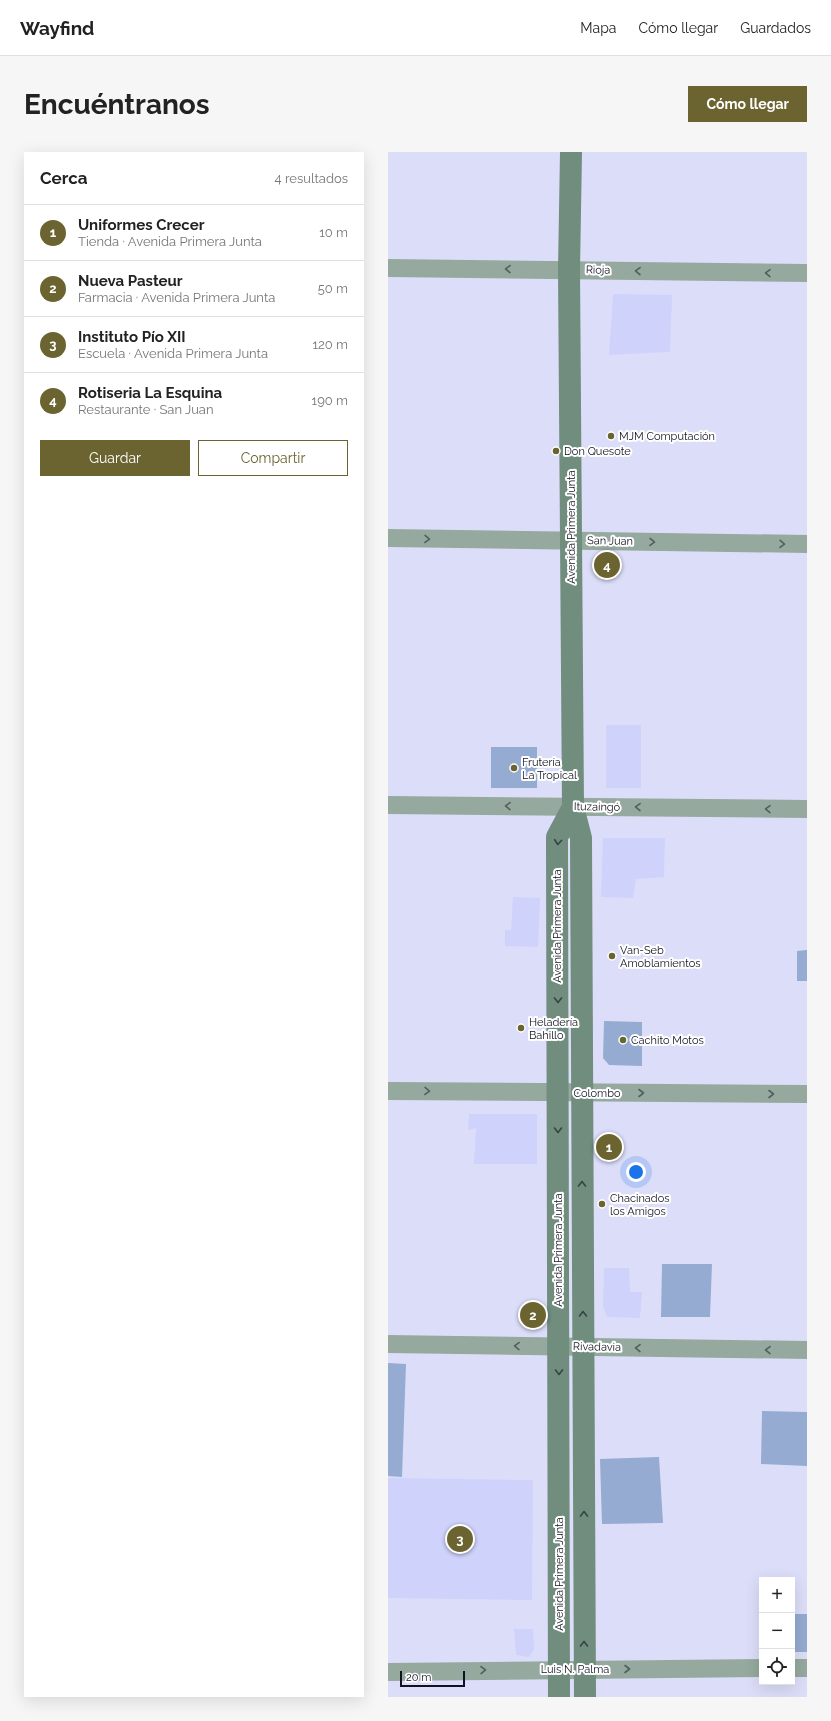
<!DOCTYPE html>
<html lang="es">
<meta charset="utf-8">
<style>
body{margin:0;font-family:Raleway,sans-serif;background:#f6f6f6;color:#222}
.controls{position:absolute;right:12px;bottom:12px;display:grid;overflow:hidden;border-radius:0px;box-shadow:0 4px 16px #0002}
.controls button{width:36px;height:36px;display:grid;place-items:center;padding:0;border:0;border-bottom:1px solid #e0e0e0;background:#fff;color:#222;font:20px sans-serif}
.scale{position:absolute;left:12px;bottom:10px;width:65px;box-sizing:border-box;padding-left:4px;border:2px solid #111221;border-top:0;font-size:11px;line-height:14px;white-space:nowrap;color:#111221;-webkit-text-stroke:3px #fff;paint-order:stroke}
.you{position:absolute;left:248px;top:1020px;width:14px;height:14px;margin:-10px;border:3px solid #fff;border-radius:50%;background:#1a73e8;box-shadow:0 0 0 6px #1a73e833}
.badge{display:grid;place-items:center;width:26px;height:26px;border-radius:50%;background:#6b6431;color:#fff;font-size:13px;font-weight:700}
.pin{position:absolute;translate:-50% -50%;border:2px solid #fff;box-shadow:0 1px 4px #0006}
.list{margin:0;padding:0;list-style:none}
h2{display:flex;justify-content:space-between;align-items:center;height:52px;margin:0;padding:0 16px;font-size:17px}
h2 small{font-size:13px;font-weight:400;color:#767676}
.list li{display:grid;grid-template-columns:26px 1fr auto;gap:12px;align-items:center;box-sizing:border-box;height:56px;padding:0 16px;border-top:1px solid #e0e0e0}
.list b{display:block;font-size:15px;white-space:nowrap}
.list p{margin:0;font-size:13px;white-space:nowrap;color:#767676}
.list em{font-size:13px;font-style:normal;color:#767676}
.actions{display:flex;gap:8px;padding:12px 16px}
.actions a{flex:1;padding:9px 0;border:1px solid #6b6431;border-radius:0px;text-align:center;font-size:14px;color:#6b6431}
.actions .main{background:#6b6431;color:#fff}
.icon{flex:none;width:22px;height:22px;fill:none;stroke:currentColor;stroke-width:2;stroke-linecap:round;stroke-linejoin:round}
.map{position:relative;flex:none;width:419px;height:1545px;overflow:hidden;border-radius:0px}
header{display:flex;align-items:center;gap:24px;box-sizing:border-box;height:56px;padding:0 20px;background:#fff;border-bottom:1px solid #e0e0e0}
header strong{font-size:19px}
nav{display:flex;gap:22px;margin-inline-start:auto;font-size:14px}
.intro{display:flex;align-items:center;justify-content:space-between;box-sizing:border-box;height:96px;padding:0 24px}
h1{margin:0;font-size:28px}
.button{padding:10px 18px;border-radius:0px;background:#6b6431;color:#fff;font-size:14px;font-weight:700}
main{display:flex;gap:24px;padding:0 24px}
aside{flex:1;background:#fff;border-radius:0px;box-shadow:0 4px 16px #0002}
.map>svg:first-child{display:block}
</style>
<header>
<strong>Wayfind</strong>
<nav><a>Mapa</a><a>Cómo llegar</a><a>Guardados</a></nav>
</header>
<div class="intro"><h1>Encuéntranos</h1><a class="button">Cómo llegar</a></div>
<main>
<aside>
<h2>Cerca<small>4 resultados</small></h2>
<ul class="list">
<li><span class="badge">1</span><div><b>Uniformes Crecer</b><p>Tienda · Avenida Primera Junta</p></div><em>10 m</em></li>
<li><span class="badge">2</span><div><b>Nueva Pasteur</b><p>Farmacia · Avenida Primera Junta</p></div><em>50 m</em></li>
<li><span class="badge">3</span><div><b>Instituto Pío XII</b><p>Escuela · Avenida Primera Junta</p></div><em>120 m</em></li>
<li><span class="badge">4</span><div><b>Rotiseria La Esquina</b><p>Restaurante · San Juan</p></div><em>190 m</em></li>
</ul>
<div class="actions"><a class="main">Guardar</a><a>Compartir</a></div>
</aside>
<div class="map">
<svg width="419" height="1545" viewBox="0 0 419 1545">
<rect width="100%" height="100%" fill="#dcdef9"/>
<path fill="#cfd2fb" d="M225,142L284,143L282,200L221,203Z
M218,573H253V636H218Z
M215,686H277L276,725L248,727L245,746L213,745Z
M125,745L152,746L150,795L117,794V778H123Z
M81,962H149V1012H86L88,976L80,978Z
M216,1116H241L242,1140H254L252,1166L219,1165L215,1155Z
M0,1326L145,1328L144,1448L0,1446Z
M126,1477H145L146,1498L141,1505L128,1503Z"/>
<path fill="#95abd1" d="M103,595H149V636H103Z
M419,798V829H409V799Z
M216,869L254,870V914L221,913L215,906Z
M274,1112H324L322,1165H273Z
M0,1211L18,1212L14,1325L0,1324Z
M374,1259L419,1260V1314L373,1312Z
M271,1305L275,1371L214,1372L212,1307Z
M404,1462H419V1500H404Z"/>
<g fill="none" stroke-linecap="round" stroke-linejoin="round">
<path stroke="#95a99e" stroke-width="18" d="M0,116L419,121
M0,386L419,392
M0,653L419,657
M0,939L419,942
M0,1192L419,1198
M404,1516H419
M0,1520L374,1516"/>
<path stroke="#708d7d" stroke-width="22" d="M183,0L181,118L185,655L193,686L197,1545
M171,1545L169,685L185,655"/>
</g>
<defs><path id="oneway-chevron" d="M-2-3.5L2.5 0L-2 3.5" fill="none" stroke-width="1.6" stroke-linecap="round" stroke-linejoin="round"/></defs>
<g stroke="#535e60">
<use href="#oneway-chevron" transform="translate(120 117) rotate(-179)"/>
<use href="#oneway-chevron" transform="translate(250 119) rotate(-179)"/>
<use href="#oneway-chevron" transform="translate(380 121) rotate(-179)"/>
<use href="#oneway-chevron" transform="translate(39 387) rotate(1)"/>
<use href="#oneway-chevron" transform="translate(264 390) rotate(1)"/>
<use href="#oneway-chevron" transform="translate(394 392) rotate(1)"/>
<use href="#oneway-chevron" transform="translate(120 654) rotate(-179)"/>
<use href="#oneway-chevron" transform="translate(250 655) rotate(-179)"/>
<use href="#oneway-chevron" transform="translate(380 657) rotate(-179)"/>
<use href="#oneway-chevron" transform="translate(39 939) rotate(1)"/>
<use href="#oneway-chevron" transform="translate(253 941)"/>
<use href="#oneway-chevron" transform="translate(383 942)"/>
<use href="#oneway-chevron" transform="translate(129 1194) rotate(-179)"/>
<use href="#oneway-chevron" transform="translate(250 1196) rotate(-179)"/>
<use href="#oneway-chevron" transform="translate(380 1198) rotate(-179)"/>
<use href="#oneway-chevron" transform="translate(239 1517)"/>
<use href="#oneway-chevron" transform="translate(95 1518) rotate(-1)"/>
</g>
<g stroke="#374346">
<use href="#oneway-chevron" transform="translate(170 690) rotate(95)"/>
<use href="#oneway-chevron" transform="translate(170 848) rotate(90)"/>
<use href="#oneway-chevron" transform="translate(170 978) rotate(90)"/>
<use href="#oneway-chevron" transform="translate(194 1032) rotate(-90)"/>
<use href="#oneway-chevron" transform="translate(195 1162) rotate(-90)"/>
<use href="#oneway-chevron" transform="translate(171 1220) rotate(90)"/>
<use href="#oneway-chevron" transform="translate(196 1362) rotate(-90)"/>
<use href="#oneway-chevron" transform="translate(196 1492) rotate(-90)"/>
</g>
<g fill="#6b6431" stroke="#fff" stroke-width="1.5">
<circle cx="223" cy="284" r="4"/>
<circle cx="168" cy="299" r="4"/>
<circle cx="126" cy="616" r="4"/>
<circle cx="224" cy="804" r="4"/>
<circle cx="133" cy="876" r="4"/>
<circle cx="235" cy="888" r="4"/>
<circle cx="214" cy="1052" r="4"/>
</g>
<g text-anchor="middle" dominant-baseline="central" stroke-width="4" stroke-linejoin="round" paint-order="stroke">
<g font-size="11" fill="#111221" stroke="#fff">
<text transform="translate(210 118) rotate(1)">Rioja</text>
<text transform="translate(183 375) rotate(-90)">Avenida Primera Junta</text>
<text transform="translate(222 389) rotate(1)">San Juan</text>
<text transform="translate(209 655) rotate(1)">Ituzaingó</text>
<text transform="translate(169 774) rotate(-90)">Avenida Primera Junta</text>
<text x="209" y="941">Colombo</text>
<text transform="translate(170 1098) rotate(-90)">Avenida Primera Junta</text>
<text transform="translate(209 1195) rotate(1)">Rivadavia</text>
<text transform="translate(171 1422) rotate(-90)">Avenida Primera Junta</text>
<text x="187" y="1517">Luis N. Palma</text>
</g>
<g font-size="11" fill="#111221" stroke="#fff" text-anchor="start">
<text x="231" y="284">MJM Computación</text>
<text x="176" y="299">Don Quesote</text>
<text x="134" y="610">Frutería<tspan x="134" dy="13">La Tropical</tspan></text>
<text x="232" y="798">Van-Seb<tspan x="232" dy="13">Amoblamientos</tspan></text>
<text x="141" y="870">Heladería<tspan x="141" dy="13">Bahillo</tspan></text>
<text x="243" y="888">Cachito Motos</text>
<text x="222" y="1046">Chacinados<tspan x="222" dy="13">los Amigos</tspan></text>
</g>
</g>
</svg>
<div class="controls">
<button>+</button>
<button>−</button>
<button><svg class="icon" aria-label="locate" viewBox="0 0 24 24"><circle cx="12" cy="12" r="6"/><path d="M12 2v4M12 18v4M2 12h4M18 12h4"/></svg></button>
</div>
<div class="scale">20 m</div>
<div class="you"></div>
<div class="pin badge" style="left:221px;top:995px">1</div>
<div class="pin badge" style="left:145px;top:1163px">2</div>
<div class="pin badge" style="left:72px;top:1387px">3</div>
<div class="pin badge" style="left:219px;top:413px">4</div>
</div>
</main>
